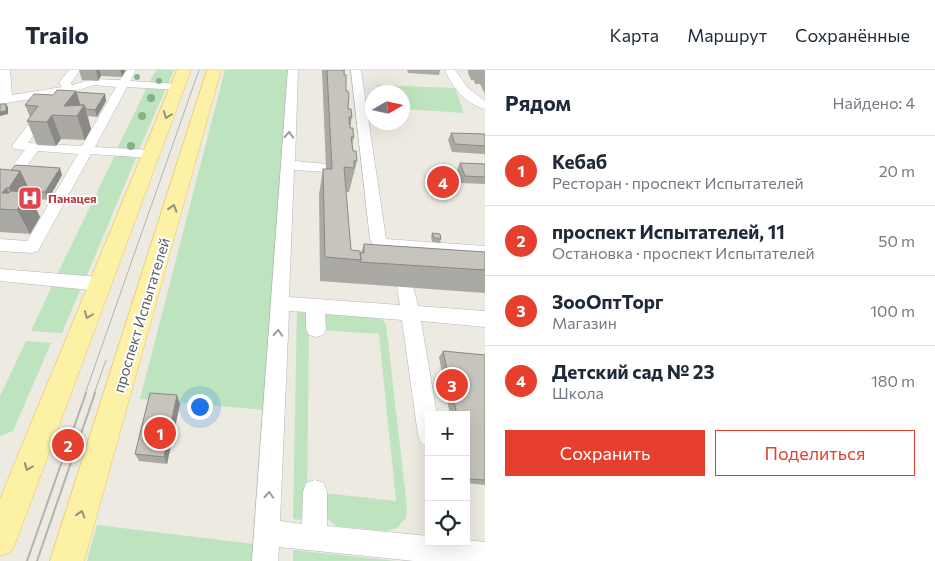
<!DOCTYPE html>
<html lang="ru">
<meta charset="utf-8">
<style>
body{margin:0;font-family:Commissioner,sans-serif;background:#f6f6f7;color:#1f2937}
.controls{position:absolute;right:15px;bottom:15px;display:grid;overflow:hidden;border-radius:0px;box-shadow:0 5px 20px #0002}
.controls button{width:45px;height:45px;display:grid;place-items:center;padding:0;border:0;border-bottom:1px solid #e0e1e3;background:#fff;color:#1f2937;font:25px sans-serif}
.compass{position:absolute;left:365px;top:15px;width:45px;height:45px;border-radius:50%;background:#fff;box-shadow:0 5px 20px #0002;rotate:81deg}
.you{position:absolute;left:199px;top:336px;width:18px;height:18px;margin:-12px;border:4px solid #fff;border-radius:50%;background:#1a73e8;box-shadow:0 0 0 8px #1a73e833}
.badge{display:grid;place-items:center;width:32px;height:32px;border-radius:50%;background:#e63f2d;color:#fff;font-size:16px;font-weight:700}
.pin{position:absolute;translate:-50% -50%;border:2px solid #fff;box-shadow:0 1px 5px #0006}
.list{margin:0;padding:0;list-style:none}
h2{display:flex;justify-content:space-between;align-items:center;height:65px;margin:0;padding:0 20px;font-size:21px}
h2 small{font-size:16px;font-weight:400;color:#747a83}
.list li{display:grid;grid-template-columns:32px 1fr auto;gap:15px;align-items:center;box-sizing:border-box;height:70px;padding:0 20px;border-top:1px solid #e0e1e3}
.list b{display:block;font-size:19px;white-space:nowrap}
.list p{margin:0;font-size:16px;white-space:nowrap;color:#747a83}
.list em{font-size:16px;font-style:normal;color:#747a83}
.actions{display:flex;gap:10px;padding:15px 20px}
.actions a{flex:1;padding:11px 0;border:1px solid #e63f2d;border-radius:0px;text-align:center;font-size:18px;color:#e63f2d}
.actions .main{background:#e63f2d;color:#fff}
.icon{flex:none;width:28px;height:28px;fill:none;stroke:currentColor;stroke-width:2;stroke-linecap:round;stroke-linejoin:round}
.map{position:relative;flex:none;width:485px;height:491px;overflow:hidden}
header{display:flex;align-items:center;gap:30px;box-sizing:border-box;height:70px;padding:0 25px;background:#fff;border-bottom:1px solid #e0e1e3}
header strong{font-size:24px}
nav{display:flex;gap:28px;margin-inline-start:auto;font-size:18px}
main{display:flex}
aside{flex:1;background:#fff}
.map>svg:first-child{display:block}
</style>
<header>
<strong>Trailo</strong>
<nav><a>Карта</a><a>Маршрут</a><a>Сохранённые</a></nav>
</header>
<main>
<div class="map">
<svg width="485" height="491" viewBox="0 0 485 491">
<rect width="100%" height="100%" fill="#eceae1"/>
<path fill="#bde4be" d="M156,0H174L168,14L149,13Z
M225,0H287L264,340L140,329Z
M377,15L455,18L464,43L403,39L402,22H379Z
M147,17L166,18L139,80L117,79Z
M115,85L136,88L87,205L84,207L57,205Z
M52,216L81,218L62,263L31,261Z
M297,240C305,240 307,242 309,250L307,442L300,450L293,449Z
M325,242L379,246L386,254L407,437L406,448L397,458L387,461L336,456L328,449L323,439V423L396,431L379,264L323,260Z
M26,271L51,273L13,361L0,366V326Z
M97,455L254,474L252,491H87Z
M293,480L396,491H293Z"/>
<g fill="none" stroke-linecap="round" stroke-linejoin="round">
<g stroke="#b4b7bb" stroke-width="1">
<path id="minor" d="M0,0H10L12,25L62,17L59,13L69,0H80L71,13L72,15L93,9L120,10L126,0H136L130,11L178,14L184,17L178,20L127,17L95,77L151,80L158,84L151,88L91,84L38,181L32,183L0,181V169L27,171L78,84L38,81L9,119L0,123V111L25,80L14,79L12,76L39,40L55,35L63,24L0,34ZM94,15L116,17L82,76L28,73L47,46L63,41L75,24V21Z
M288,0H298L295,91L326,94L333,98L326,102L294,100L289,227L400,235L397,217L400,212L406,210L412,212L418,236L485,241V257L421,251L437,345H429V376L421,373L418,365L402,250L325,244L326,259L323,265L316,267L309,265L306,259V242L289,241L280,451L302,454L303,422L306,413L315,410L324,413L327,422V456L429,466V472H466V470L485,472V491H414L279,477L278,491H252Z
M351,0H361L386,169L485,176V188L387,182L374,177L370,169Z
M445,0H455L468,18L485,31V39C466,34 452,17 445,0Z
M0,199L100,207L106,209L109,214L106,219L100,221L0,211Z"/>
</g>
<g stroke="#efc758" stroke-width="1">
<path id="major" d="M177,0H191L17,469L12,481L0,486V429Z
M207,0H221L84,491H50Z"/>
</g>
<use href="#minor" fill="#fff" fill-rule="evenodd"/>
<use href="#major" fill="#fdf1a5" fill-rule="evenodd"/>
<path stroke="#b2b3b3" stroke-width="1" d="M85,324L199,0
M94,324L106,290"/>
<path stroke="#b2b3b3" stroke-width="2" d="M27,491L86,323
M37,491L95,323"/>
</g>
<g fill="#88b286">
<circle cx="137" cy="7" r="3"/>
<circle cx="159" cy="11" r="3"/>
<circle cx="151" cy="28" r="4"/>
<circle cx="142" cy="46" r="4"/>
<circle cx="131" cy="76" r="4"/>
</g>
<path fill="#aba9a3" d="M79,0H126L122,7L101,6L98,11L82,10Z
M322,0H345L344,5L348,39L352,47L350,58L354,67L352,75L353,81L357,91L349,122H346L351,180L361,183L364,174L485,182V223L320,211L319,124L323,99H326Z
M407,0H440L439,5L408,3Z
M468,0H485V24L480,14H475L474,10H471L468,3Z
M76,21V22L105,24L106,31L97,47L88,46L91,59L85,70L61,69L56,76L37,75L27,51L30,47L25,35L53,25Z
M451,63L485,64V86L484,84L452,82L448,70Z
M460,93L485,94V114L461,113L457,100Z
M0,99L62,105L48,130L31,128L40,147L30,164L0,162Z
M432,163L441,169L440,173L432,172L431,167Z
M443,281L485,285V415L466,413V345H450L439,287Z
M180,334L167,394L139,391L135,384Z"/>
<path fill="#8b8985" d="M96,0H100L101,6L98,11Z
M120,0H126L122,7Z
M76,21L81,39L84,35L91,59L85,70L77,46L64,36Z
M105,24L106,31L97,47L95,40Z
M6,34L8,37V44L0,46V42Z
M52,45L61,69L56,76L47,52Z
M60,98L62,105L48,130L45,122Z
M20,101L30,121H26L27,123L28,122L40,147L30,164L17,140L2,123L6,118L17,139L18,137L9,118Z
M177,325L180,334L167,394L164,387Z"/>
<path fill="#c7c4be" stroke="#8b8985" d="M327,0H344V5H346V21H348L349,25L348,39H351L352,47H349L350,58H353V62L354,67H351L353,81H356L357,91H354V98L344,97L351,180L360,181L361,190L325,187L323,99H332Z
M57,20L76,21L64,36L84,35L77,46L52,45L47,52L27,51L38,36L25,35L34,24L53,25Z
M76,22L105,24L95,40L86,39L84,35H80Z
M0,34H6V41L0,42Z
M451,63L485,64V76L455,74Z
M460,93L485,94V107L465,106Z
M15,95L60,98L45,122L26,121L28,118L20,101L11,100Z
M0,99L20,101L9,118H6L2,123H9L11,121L28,122L17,140L0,139Z
M432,163L440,164L441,169L434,168Z
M364,174L485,182V200L360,192L361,190L360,183H364Z
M443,281L485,285V410L470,409L466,391V345H457Z
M150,323L177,325L164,387L135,384Z"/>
<defs><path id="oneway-chevron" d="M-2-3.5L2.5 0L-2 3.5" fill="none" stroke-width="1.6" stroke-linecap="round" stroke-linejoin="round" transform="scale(1.25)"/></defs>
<g stroke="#929179">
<use href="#oneway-chevron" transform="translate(167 45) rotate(111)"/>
<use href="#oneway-chevron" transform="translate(173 138) rotate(-73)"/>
<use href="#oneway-chevron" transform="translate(88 245) rotate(111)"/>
<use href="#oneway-chevron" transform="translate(28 397) rotate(111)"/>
<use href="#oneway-chevron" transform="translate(81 444) rotate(-73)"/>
</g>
<g stroke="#9b9ea1">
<use href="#oneway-chevron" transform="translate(289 65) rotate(-87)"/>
<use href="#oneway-chevron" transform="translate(278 263) rotate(-87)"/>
<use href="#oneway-chevron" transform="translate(269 425) rotate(-87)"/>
</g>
<defs>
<g id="hospital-square" transform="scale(1.25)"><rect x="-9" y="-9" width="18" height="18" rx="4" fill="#e0444e" stroke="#fff"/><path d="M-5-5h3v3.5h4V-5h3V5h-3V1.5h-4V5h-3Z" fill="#fff"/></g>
</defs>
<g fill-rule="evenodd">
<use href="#hospital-square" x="30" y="128"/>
</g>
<g text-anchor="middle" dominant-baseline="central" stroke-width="4" stroke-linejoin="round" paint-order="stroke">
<g font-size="12" font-weight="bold" fill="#be3a42" stroke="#fff" text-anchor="start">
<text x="48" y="128">Панацея</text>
</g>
<g font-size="15" fill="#595d62" stroke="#fff">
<text transform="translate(141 245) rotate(-73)">проспект Испытателей</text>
</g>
</g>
</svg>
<div class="controls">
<button>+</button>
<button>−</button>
<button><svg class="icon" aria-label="locate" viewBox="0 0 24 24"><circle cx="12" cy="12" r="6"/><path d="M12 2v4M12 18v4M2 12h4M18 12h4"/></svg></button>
</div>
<svg class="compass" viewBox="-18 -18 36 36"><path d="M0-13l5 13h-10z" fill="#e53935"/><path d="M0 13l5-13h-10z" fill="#747a83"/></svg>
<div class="you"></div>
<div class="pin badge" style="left:160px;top:363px">1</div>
<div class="pin badge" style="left:68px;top:375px">2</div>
<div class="pin badge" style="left:452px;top:315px">3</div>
<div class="pin badge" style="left:443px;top:112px">4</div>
</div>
<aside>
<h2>Рядом<small>Найдено: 4</small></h2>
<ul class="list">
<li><span class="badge">1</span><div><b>Кебаб</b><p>Ресторан · проспект Испытателей</p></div><em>20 m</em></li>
<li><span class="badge">2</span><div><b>проспект Испытателей, 11</b><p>Остановка · проспект Испытателей</p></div><em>50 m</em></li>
<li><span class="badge">3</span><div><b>ЗооОптТорг</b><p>Магазин</p></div><em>100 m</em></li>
<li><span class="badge">4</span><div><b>Детский сад № 23</b><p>Школа</p></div><em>180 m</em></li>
</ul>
<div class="actions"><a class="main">Сохранить</a><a>Поделиться</a></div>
</aside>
</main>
